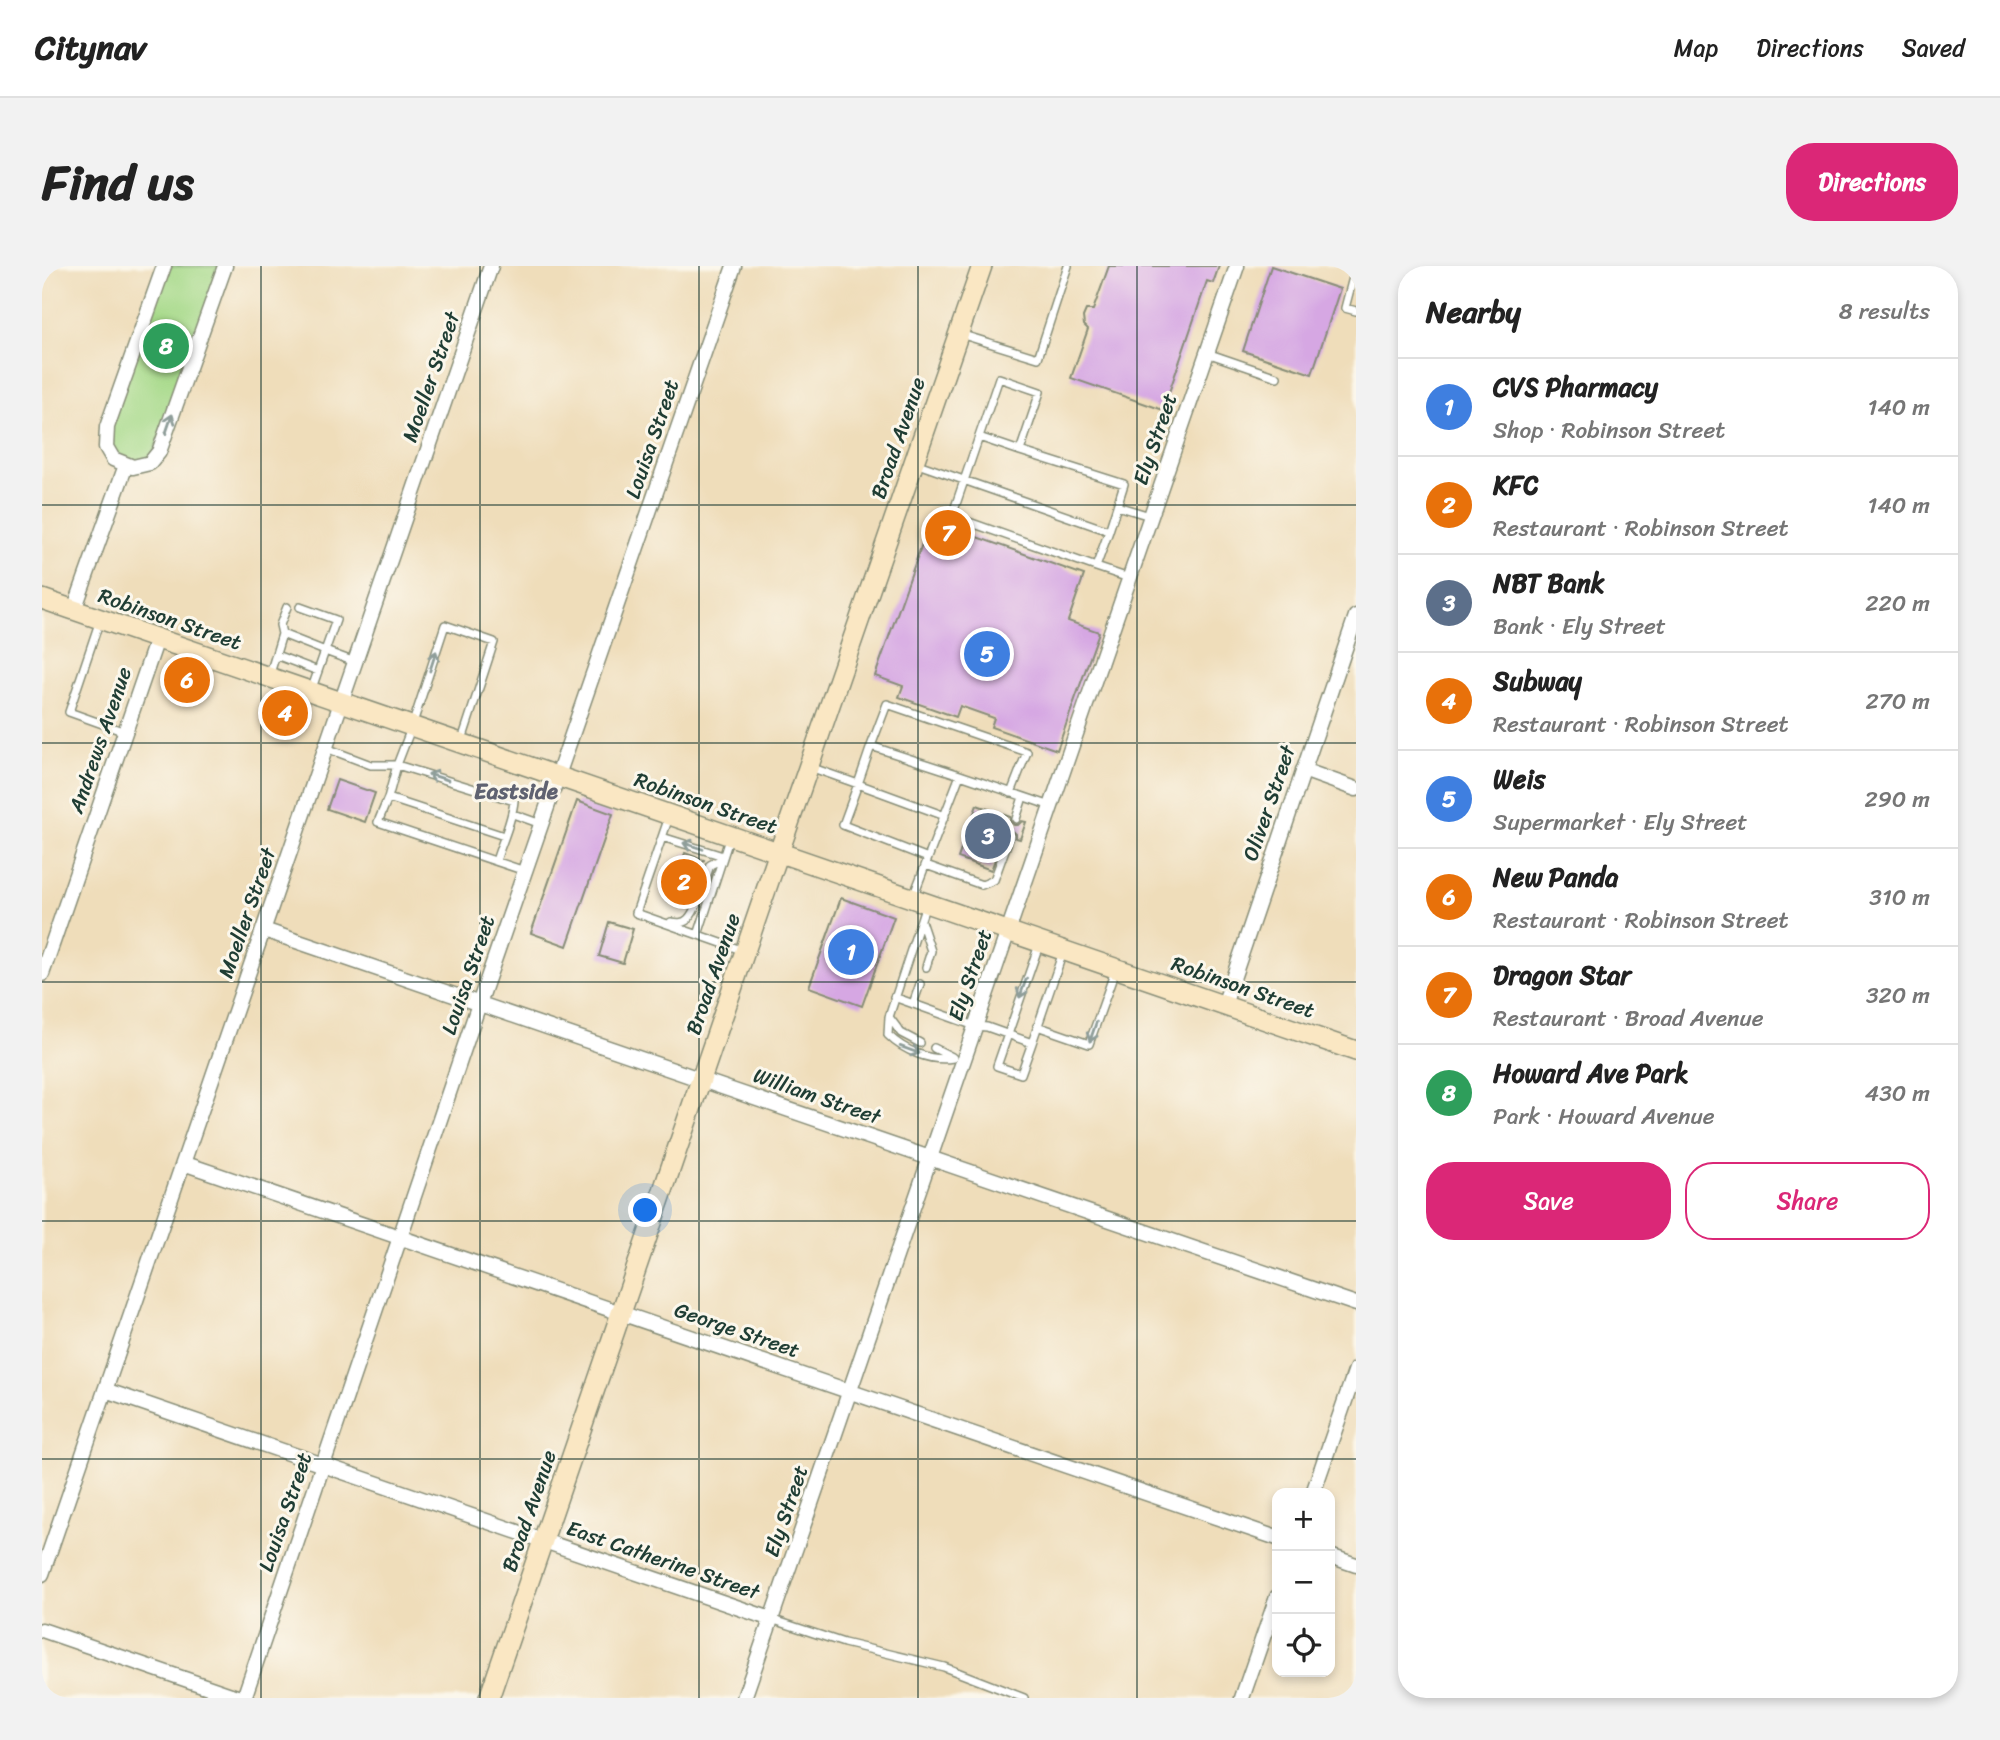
<!DOCTYPE html>
<meta charset="utf-8">
<style>
body{margin:0;font-family:Sriracha,sans-serif;background:#f2f2f2;color:#222}
.controls{position:absolute;right:21px;bottom:21px;display:grid;overflow:hidden;border-radius:14px;box-shadow:0 4px 10px #0003}
.controls button{width:63px;height:63px;display:grid;place-items:center;padding:0;border:0;border-bottom:2px solid #e0e0e0;background:#fff;color:#222;font:35px sans-serif}
.you{position:absolute;left:604px;top:945px;width:24px;height:24px;margin:-18px;border:5px solid #fff;border-radius:50%;background:#1a73e8;box-shadow:0 0 0 10px #1a73e833}
.badge{display:grid;place-items:center;width:46px;height:46px;border-radius:50%;background:#db2777;color:#fff;font-size:23px;font-weight:700}
.pin{position:absolute;translate:-50% -50%;border:4px solid #fff;box-shadow:0 2px 7px #0006}
.list{margin:0;padding:0;list-style:none}
h2{display:flex;justify-content:space-between;align-items:center;height:91px;margin:0;padding:0 28px;font-size:30px}
h2 small{font-size:23px;font-weight:400;color:#767676}
.list li{display:grid;grid-template-columns:46px 1fr auto;gap:21px;align-items:center;box-sizing:border-box;height:98px;padding:0 28px;border-top:2px solid #e0e0e0}
.list b{display:block;font-size:26px;white-space:nowrap}
.list p{margin:0;font-size:23px;white-space:nowrap;color:#767676}
.list em{font-size:23px;font-style:normal;color:#767676}
.actions{display:flex;gap:14px;padding:21px 28px}
.actions a{flex:1;padding:16px 0;border:2px solid #db2777;border-radius:28px;text-align:center;font-size:24px;color:#db2777}
.actions .main{background:#db2777;color:#fff}
.icon{flex:none;width:38px;height:38px;fill:none;stroke:currentColor;stroke-width:2;stroke-linecap:round;stroke-linejoin:round}
.map{position:relative;flex:none;width:1314px;height:1432px;overflow:hidden;border-radius:28px}
header{display:flex;align-items:center;gap:42px;box-sizing:border-box;height:98px;padding:0 35px;background:#fff;border-bottom:2px solid #e0e0e0}
header strong{font-size:33px}
nav{display:flex;gap:38px;margin-inline-start:auto;font-size:24px}
.intro{display:flex;align-items:center;justify-content:space-between;box-sizing:border-box;height:168px;padding:0 42px}
h1{margin:0;font-size:49px}
.button{padding:18px 32px;border-radius:28px;background:#db2777;color:#fff;font-size:24px;font-weight:700}
main{display:flex;gap:42px;padding:0 42px}
aside{flex:1;background:#fff;border-radius:28px;box-shadow:0 4px 10px #0003}
.map>svg:first-child{display:block}
</style>
<header>
<strong>Citynav</strong>
<nav><a>Map</a><a>Directions</a><a>Saved</a></nav>
</header>
<div class="intro"><h1>Find us</h1><a class="button">Directions</a></div>
<main>
<div class="map">
<svg width="1314" height="1432" viewBox="0 0 1314 1432">
<rect width="100%" height="100%" fill="#fbf7ec"/>
<filter id="ink" filterUnits="userSpaceOnUse"><feTurbulence type="fractalNoise" baseFrequency=".0143" numOctaves="2"/><feDisplacementMap in="SourceGraphic" scale="14" xChannelSelector="R" yChannelSelector="G"/><feConvolveMatrix kernelMatrix="1 2 1 2 8 2 1 2 1" color-interpolation-filters="sRGB"/></filter>
<filter id="wash" filterUnits="userSpaceOnUse"><feTurbulence type="fractalNoise" baseFrequency=".00686" numOctaves="4" result="noise"/><feDisplacementMap in="SourceGraphic" scale="28" xChannelSelector="R" yChannelSelector="G"/><feGaussianBlur stdDeviation="1.57" result="paint"/><feColorMatrix in="noise" values="0 0 0 0 0 0 0 0 0 0 0 0 0 0 0 0 0 1.4 0 .05"/><feComposite in="paint" operator="in"/></filter>
<g filter="url(#wash)">
<rect width="100%" height="100%" fill="#efddba"/>
<path fill="#a5d988" stroke="#628b5e" stroke-width="2" d="M121,0H182L108,197L71,193L65,161Z"/>
<g id="blocks">
<path fill="#d6a7e3" d="M1067,0H1177L1171,17L1165,15L1121,144L1029,112L1046,63L1042,59L1041,51L1044,44H1051Z
M1229,0L1298,23L1270,108L1201,85Z
M886,261L912,271L915,264L1042,309L1026,355L1057,366L1015,484L949,461L952,452L918,440L914,451L857,431L861,420L833,410Z
M295,514L333,527L323,556L285,543Z
M535,535L571,548L525,680L489,667Z
M935,539L968,551V555L972,559H976L980,555L984,556L978,573L974,572V568L971,565L964,566L949,604L916,592Z
M643,587L662,594L645,642L625,635Z
M799,632L852,651L820,740L767,721Z
M567,656L591,663L581,697L557,690Z"/>
</g>
</g>
<g filter="url(#ink)">
<use href="#blocks" fill-opacity="0" stroke="#878d77" stroke-width="2"/>
<g fill="none" stroke-linecap="round" stroke-linejoin="round">
<g stroke="#878d77" stroke-width="10">
<path id="lane" d="M1314,0L1303,42L1314,45
M918,68L996,92L1026,0
M1165,87L1235,111
M937,171L978,185L998,126L957,112L910,250L1054,301
M978,185L1082,218L1075,240L1108,250
M873,197L1067,265L1054,301L1087,312
M1067,265L1075,240
M258,341L294,354L283,385L313,396
M58,354L27,446L83,466
M240,368L238,359L245,341
M234,389L276,405
M227,411L240,368L283,385L269,425
M829,480L845,438L985,486L969,527
M284,482L329,499H355L370,460L403,359L452,376L420,474
M768,501L816,518L829,480L918,509
M346,532L462,570
M471,548L499,558
M627,551L594,647L702,685
M974,553L981,531
M620,571L681,590
M886,592L801,559L816,518L903,550
M454,595C460,575 470,556 472,535L355,499L346,532L336,556L483,605
M884,599L940,619L952,614L968,570
M871,631L918,509L1009,540
M879,655L889,685L884,701
M629,656C635,657 641,658 646,653C656,643 663,613 668,599L680,593
M656,669L688,570
M852,731L933,760L945,761L990,777L1021,686
M871,738L878,718
M847,751L846,769C862,785 889,796 911,792
M995,760L1047,778L1073,705
M878,777L859,767L847,751L884,638
M990,777L979,808L955,800L998,676
M892,782L910,791
M729,1353L802,1377L902,1401L982,1432"/>
</g>
<g stroke="#878d77" stroke-width="17">
<path id="street" d="M122,0L65,161L64,181L71,193L91,201L108,197L117,186L183,0
M32,344L84,199
M1261,504L1314,523
M222,664L1314,1038
M0,708L115,373
M1182,739L1314,350
M141,897L1235,1272
M63,1124L729,1353
M1271,1227L1314,1103
M1288,1290L1314,1299
M0,1308L449,0
M0,1364L198,1432
M202,1432L437,738L692,0
M702,1432L1195,0
M1200,1432L1235,1331"/>
</g>
<g stroke="#878d77" stroke-width="22">
<path id="secondary" d="M0,333L1314,785
M447,1432L737,586L940,0"/>
</g>
<use href="#lane" stroke="#fff" stroke-width="7"/>
<use href="#street" stroke="#fff" stroke-width="14"/>
<use href="#secondary" stroke="#fae7c3" stroke-width="19"/>
</g>
<defs><path id="oneway-shaft" d="M-6 0H5M1.5-3L5.5 0L1.5 3" fill="none" stroke-width="1.6" stroke-linecap="round" stroke-linejoin="round" transform="scale(1.75)"/></defs>
<g stroke="#8f9e9a">
<use href="#oneway-shaft" transform="translate(127 158) rotate(-71)"/>
<use href="#oneway-shaft" transform="translate(391 395) rotate(-72)"/>
<use href="#oneway-shaft" transform="translate(396 511) rotate(-163)"/>
<use href="#oneway-shaft" transform="translate(651 580) rotate(-162)"/>
<use href="#oneway-shaft" transform="translate(981 722) rotate(110)"/>
<use href="#oneway-shaft" transform="translate(1051 766) rotate(109)"/>
<use href="#oneway-shaft" transform="translate(868 784) rotate(20)"/>
</g>
</g>
<path fill="none" stroke="#1f3d34" stroke-width="2" stroke-opacity="0.55" d="M219,0V1432M438,0V1432M657,0V1432M876,0V1432M1095,0V1432M0,239H1314M0,477H1314M0,716H1314M0,955H1314M0,1193H1314"/>
<g text-anchor="middle" dominant-baseline="central" stroke-width="6" stroke-linejoin="round" paint-order="stroke">
<g font-size="21" fill="#1f3d34" stroke="#fbf7ec">
<text transform="translate(389 111) rotate(-71)">Moeller Street</text>
<text transform="translate(856 172) rotate(-71)">Broad Avenue</text>
<text transform="translate(610 173) rotate(-71)">Louisa Street</text>
<text transform="translate(1113 173) rotate(-71)">Ely Street</text>
<text transform="translate(128 353) rotate(19)">Robinson Street</text>
<text transform="translate(58 474) rotate(-71)">Andrews Avenue</text>
<text transform="translate(664 537) rotate(19)">Robinson Street</text>
<text transform="translate(1227 537) rotate(-71)">Oliver Street</text>
<text transform="translate(205 647) rotate(-71)">Moeller Street</text>
<text transform="translate(671 708) rotate(-71)">Broad Avenue</text>
<text transform="translate(426 709) rotate(-71)">Louisa Street</text>
<text transform="translate(928 709) rotate(-71)">Ely Street</text>
<text transform="translate(1201 721) rotate(19)">Robinson Street</text>
<text transform="translate(775 830) rotate(19)">William Street</text>
<text transform="translate(695 1064) rotate(19)">George Street</text>
<text transform="translate(487 1245) rotate(-71)">Broad Avenue</text>
<text transform="translate(744 1245) rotate(-71)">Ely Street</text>
<text transform="translate(243 1246) rotate(-71)">Louisa Street</text>
<text transform="translate(621 1294) rotate(19)">East Catherine Street</text>
</g>
<g font-size="23" font-weight="bold" fill="#5f6271" stroke="#fbf7ec">
<text x="474" y="525">Eastside</text>
</g>
</g>
</svg>
<div class="controls">
<button>+</button>
<button>−</button>
<button><svg class="icon" aria-label="locate" viewBox="0 0 24 24"><circle cx="12" cy="12" r="6"/><path d="M12 2v4M12 18v4M2 12h4M18 12h4"/></svg></button>
</div>
<div class="you"></div>
<div class="pin badge" style="left:809px;top:686px;background:#3f7fe0">1</div>
<div class="pin badge" style="left:642px;top:616px;background:#e8710a">2</div>
<div class="pin badge" style="left:946px;top:570px;background:#5c6f8a">3</div>
<div class="pin badge" style="left:243px;top:447px;background:#e8710a">4</div>
<div class="pin badge" style="left:945px;top:388px;background:#3f7fe0">5</div>
<div class="pin badge" style="left:145px;top:414px;background:#e8710a">6</div>
<div class="pin badge" style="left:906px;top:267px;background:#e8710a">7</div>
<div class="pin badge" style="left:124px;top:80px;background:#2e9e5b">8</div>
</div>
<aside>
<h2>Nearby<small>8 results</small></h2>
<ul class="list">
<li><span class="badge" style="background:#3f7fe0">1</span><div><b>CVS Pharmacy</b><p>Shop · Robinson Street</p></div><em>140 m</em></li>
<li><span class="badge" style="background:#e8710a">2</span><div><b>KFC</b><p>Restaurant · Robinson Street</p></div><em>140 m</em></li>
<li><span class="badge" style="background:#5c6f8a">3</span><div><b>NBT Bank</b><p>Bank · Ely Street</p></div><em>220 m</em></li>
<li><span class="badge" style="background:#e8710a">4</span><div><b>Subway</b><p>Restaurant · Robinson Street</p></div><em>270 m</em></li>
<li><span class="badge" style="background:#3f7fe0">5</span><div><b>Weis</b><p>Supermarket · Ely Street</p></div><em>290 m</em></li>
<li><span class="badge" style="background:#e8710a">6</span><div><b>New Panda</b><p>Restaurant · Robinson Street</p></div><em>310 m</em></li>
<li><span class="badge" style="background:#e8710a">7</span><div><b>Dragon Star</b><p>Restaurant · Broad Avenue</p></div><em>320 m</em></li>
<li><span class="badge" style="background:#2e9e5b">8</span><div><b>Howard Ave Park</b><p>Park · Howard Avenue</p></div><em>430 m</em></li>
</ul>
<div class="actions"><a class="main">Save</a><a>Share</a></div>
</aside>
</main>
